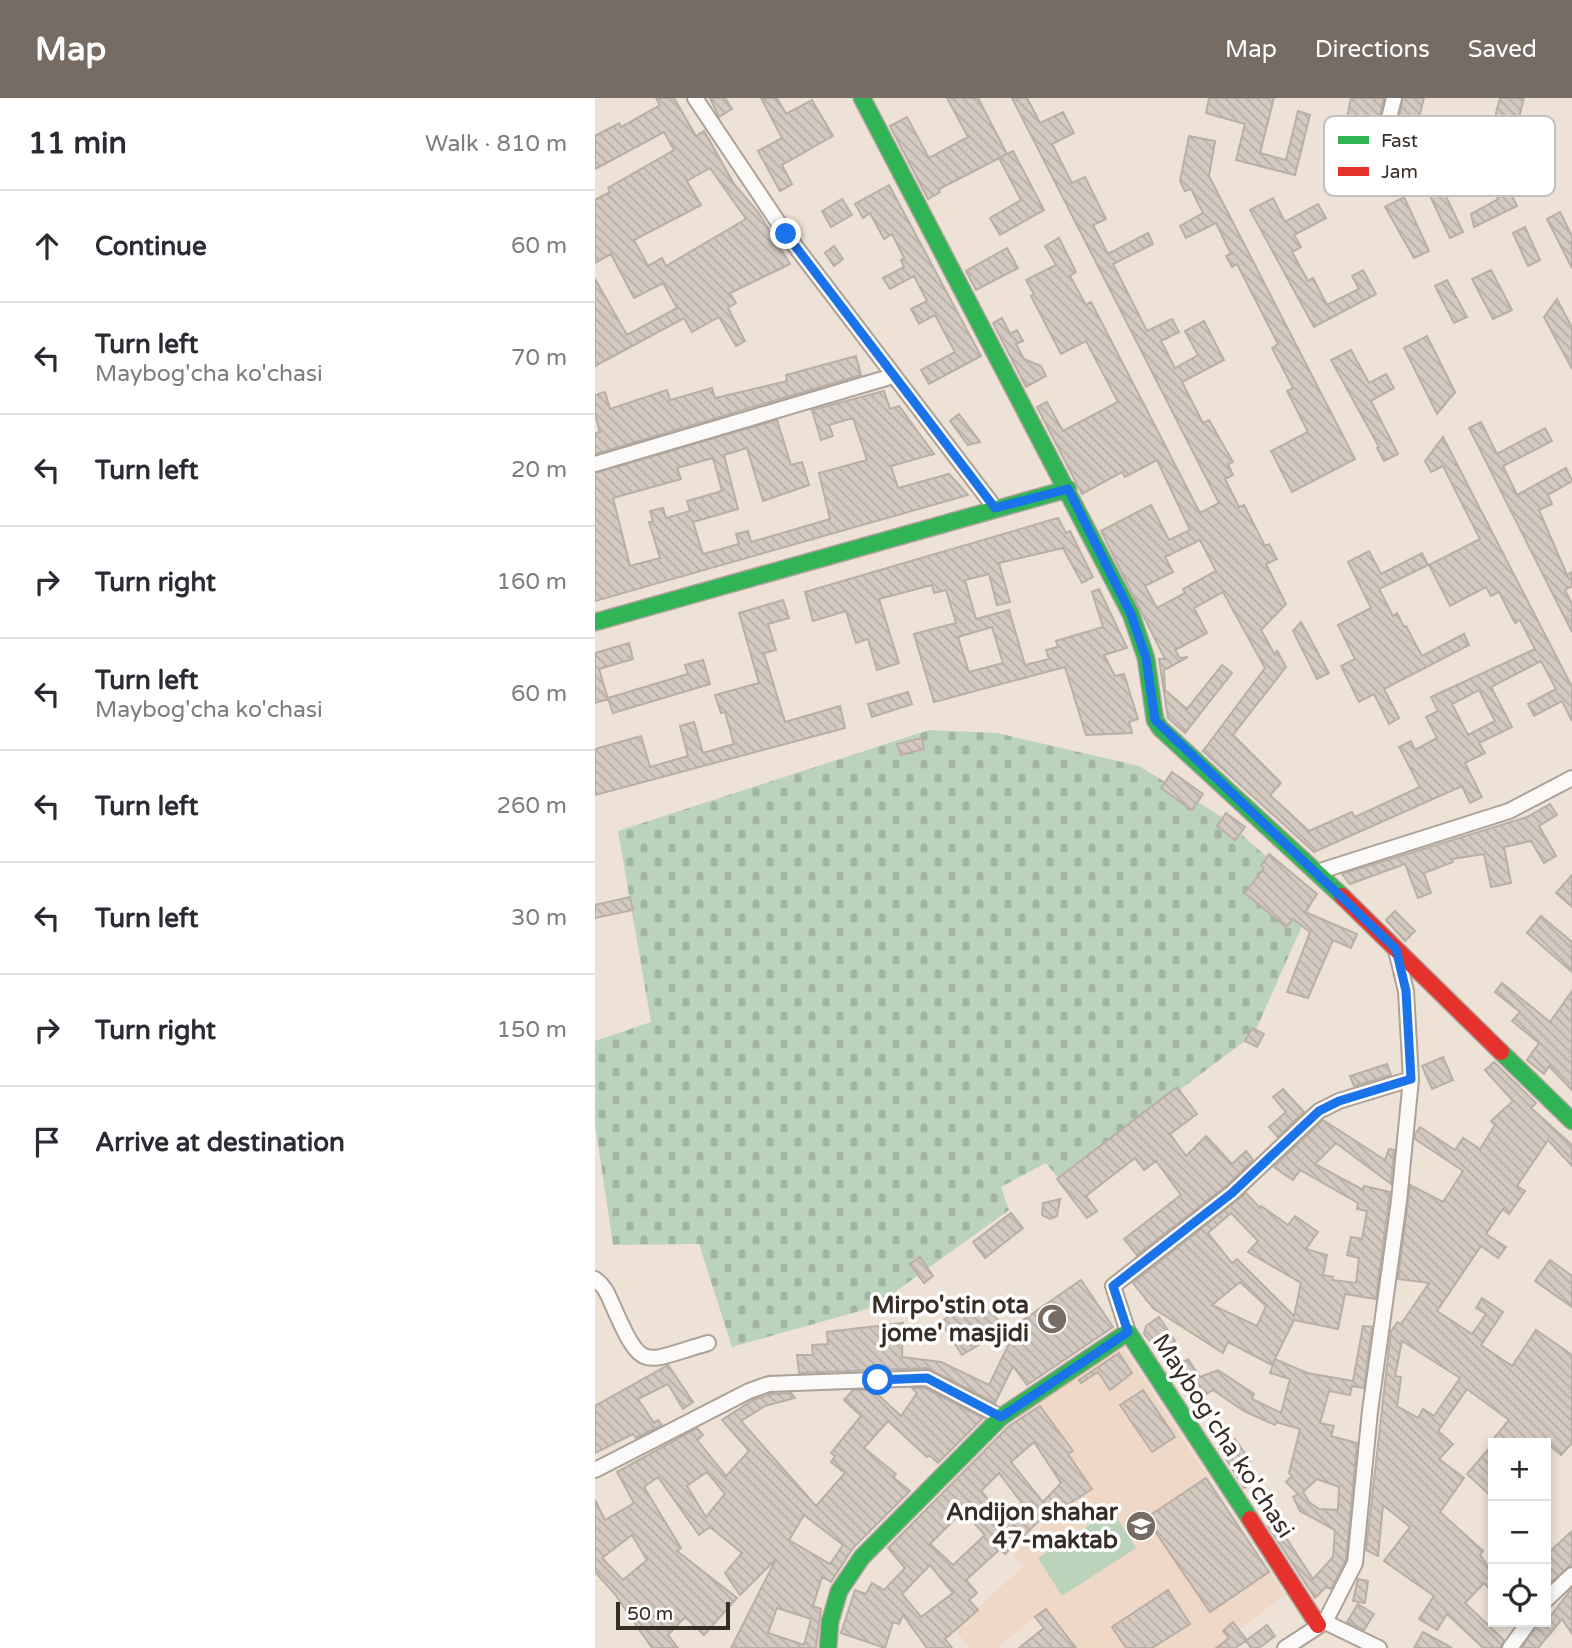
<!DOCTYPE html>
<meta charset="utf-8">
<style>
body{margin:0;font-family:"Varela Round",sans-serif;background:#f7f7f7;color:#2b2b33}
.controls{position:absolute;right:21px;bottom:21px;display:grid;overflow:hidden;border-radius:0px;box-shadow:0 4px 10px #0003}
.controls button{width:63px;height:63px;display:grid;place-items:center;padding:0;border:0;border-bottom:2px solid #e1e1e2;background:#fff;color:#2b2b33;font:35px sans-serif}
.scale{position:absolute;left:21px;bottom:18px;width:114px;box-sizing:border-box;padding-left:7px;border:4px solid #362d25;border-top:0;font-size:19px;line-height:24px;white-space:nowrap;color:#362d25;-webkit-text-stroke:5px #fff;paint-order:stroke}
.stop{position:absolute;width:21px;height:21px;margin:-16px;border:5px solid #1a73e8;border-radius:50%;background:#fff}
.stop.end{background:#1a73e8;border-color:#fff;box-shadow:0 2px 7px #0008}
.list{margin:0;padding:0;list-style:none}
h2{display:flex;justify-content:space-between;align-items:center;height:91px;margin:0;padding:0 28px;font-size:30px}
h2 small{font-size:23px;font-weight:400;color:#7c7c81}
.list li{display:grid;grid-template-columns:46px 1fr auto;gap:21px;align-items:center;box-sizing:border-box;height:112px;padding:0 28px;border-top:2px solid #e1e1e2}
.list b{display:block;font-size:26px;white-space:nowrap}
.list p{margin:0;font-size:23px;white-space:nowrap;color:#7c7c81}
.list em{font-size:23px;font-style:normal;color:#7c7c81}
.icon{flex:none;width:38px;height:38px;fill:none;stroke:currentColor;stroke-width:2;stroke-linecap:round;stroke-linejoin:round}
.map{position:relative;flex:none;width:977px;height:1550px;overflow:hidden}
header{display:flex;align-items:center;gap:42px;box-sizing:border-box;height:98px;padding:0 35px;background:#766c63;color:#fff}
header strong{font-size:33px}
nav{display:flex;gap:38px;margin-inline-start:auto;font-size:24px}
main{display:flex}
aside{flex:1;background:#fff}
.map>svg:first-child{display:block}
</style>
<header>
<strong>Map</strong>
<nav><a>Map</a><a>Directions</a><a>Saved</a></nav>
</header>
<main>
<aside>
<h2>11 min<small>Walk · 810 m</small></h2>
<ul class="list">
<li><svg class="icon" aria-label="ahead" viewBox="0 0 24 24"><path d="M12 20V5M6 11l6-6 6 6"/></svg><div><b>Continue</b></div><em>60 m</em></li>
<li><svg class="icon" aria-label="left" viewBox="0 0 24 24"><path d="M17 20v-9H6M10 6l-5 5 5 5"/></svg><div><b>Turn left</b><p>Maybog'cha ko'chasi</p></div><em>70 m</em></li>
<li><svg class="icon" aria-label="left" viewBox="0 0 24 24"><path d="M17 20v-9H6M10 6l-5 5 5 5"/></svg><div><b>Turn left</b></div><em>20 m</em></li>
<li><svg class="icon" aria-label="right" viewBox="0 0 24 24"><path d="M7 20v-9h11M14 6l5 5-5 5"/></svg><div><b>Turn right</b></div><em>160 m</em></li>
<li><svg class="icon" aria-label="left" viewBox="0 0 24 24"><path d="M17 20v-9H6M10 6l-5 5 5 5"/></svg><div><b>Turn left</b><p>Maybog'cha ko'chasi</p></div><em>60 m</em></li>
<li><svg class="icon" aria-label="left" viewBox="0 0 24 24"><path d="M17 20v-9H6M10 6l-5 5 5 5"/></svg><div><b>Turn left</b></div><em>260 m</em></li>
<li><svg class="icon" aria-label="left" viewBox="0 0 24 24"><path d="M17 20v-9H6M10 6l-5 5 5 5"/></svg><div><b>Turn left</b></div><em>30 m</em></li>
<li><svg class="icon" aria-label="right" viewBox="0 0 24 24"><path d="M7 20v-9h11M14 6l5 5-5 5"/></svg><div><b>Turn right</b></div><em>150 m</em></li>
<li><svg class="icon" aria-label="arrive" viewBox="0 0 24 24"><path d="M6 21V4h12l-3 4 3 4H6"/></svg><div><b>Arrive at destination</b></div></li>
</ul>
</aside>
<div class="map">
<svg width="977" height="1550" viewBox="0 0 977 1550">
<defs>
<pattern id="cemetery-stones" width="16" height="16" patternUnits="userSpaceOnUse" patternTransform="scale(1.75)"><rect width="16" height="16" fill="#bcd3bb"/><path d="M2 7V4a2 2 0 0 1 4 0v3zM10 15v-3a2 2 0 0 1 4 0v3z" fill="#a2b5a1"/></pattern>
<pattern id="building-back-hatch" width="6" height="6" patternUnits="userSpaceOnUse" patternTransform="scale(1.75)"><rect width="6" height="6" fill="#d4cac1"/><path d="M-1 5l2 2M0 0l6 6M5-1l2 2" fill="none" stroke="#b7aea6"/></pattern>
</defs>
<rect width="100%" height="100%" fill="#eee1d6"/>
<path fill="#efd9c6" d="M526,1246L690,1497L620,1550H466L440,1519L402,1550H374L359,1530L428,1469L418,1458L477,1398L422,1317Z"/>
<path fill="url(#cemetery-stones)" d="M334,632L402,635L544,668L627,719L719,801L659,936L465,1082L451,1065L406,1089L414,1112L279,1209L137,1249L104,1146L18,1147L0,1026V943L56,924L23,733Z"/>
<path fill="#bcd3bb" d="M517,1412L541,1450L467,1498L443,1460Z"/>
<path fill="url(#building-back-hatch)" stroke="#b9afa6" stroke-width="2" fill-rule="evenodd" d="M61,0H79L101,38L109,33L139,86L163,114L195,166L135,195L141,205L133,210L150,243L141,248L124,219L97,234L89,220L0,268V181L32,237L82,210L68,185L39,200L16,156L0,165V102L15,94L13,90L79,52L69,34L0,71V38L24,25L26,29L65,7ZM115,70L151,121L71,168L67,160L53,168L39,142L106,107L92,83Z
M115,0H130L137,11L124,19Z
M166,0H182L191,16L217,2L238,38L187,67L197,86L185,93L163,53L187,40Z
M352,0H383L412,56L344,91L345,94L333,101L295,28L312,19L334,60L373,39Z
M417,0H432L445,25L468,14L479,35L457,46L477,85L490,79L511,121L498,127L513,156L553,135L558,146L518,166L552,233L577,221L584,234L566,243L580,270L603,257L590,233L609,223L629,262L587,284L608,325L614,322L638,364L633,366L638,377L630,381L644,409L649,407L670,448L674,446L682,461L671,466L691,506L666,532L680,557L682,553L691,569L638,637L686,685L675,697L714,733L757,714L760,719L825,689L804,649L816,643L820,652L842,640L831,619L843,613L836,599L940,551L925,522L920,525L904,494L896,498L891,489L855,508L834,467L885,441L848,368L836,374L830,363L848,339L977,589V623L967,603L939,618L933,606L961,591L946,563L896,589L917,629L884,645L890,655L870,665L887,699L875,705L867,688L719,754L608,653L670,570L628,494L599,510L612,535L580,552L585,560L593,559L569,572L570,592L592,611L627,567L637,575L590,635L573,620L564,561H570L506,433L556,407L574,442L595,432L562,362L530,379L527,374L487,396L442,309L452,304L468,333L523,304L491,243L466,256L436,198L439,196L431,182L461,167L450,148L464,140L481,174L475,178L491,207L496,204L605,415L624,405ZM605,442L621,473L588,491L590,495L562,510L550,488L578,474L570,459ZM884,592L900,623L873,637L857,606Z
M614,0H679L665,55L691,62L703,13L715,17L700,77L641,62L650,26L611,15Z
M756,0H789L780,38L773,37L761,82L739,83Z
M808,0H829L817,47L798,43Z
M905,0H929L918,43L882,34L885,20L899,23Z
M594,38L620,43L614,78L760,361L697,394L676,353L713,334L692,293L698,290L677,250L683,246L642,166L637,169L631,158L636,156L621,125L591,140L585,128L608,115L596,91L590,93L585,83Z
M418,53L449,112L405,137L395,120L426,102L404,60Z
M898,59L922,108L879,129L876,116L903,101L889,73L867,79L864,67Z
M294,87L386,258L334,286L326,272L360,254L340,217L324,226L316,211L332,203L319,178L295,191L288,180L309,169L306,162L309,160L297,136L289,141L275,115L268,120L260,106Z
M846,88L868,134L855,140L833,94Z
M809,99L834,153L819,160L790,109Z
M678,100L690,124L723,106L731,120L699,137L706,149L697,154L713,183L718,180L732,207L764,191L757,178L768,172L781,196L719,229L655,112Z
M247,101L257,117L236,129L227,113Z
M965,114L977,138V170L952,121Z
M930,129L945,162L933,168L918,135Z
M239,148L248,161L239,168L230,155Z
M412,150L423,170L381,192L371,173Z
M896,172L917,212L898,221L877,181Z
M852,182L872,219L859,225L840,188Z
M962,201L977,230V271L949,219Z
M407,220L415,236L422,232L428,243L421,246L429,261L446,268L451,278L431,289L398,225Z
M832,238L860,294L842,316L809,250Z
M756,252L774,285L791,276L799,290L776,303L803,356L789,363L782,350L784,349L736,262Z
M261,258L266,277L0,356V335L5,334L0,317V297L10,294L15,311L72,292L75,302L117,290L120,300L192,283L191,277Z
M289,293L295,311L304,308L339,356L296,368L303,390L354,376L373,397L0,503V375L182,322L196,367L207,364L214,387L168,403L152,350L129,357L143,411L98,424L108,456L144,446L141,436L153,433L156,444L184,436L235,421L224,375L272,362L258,320L234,327L238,338L226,342L217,312ZM118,360L127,393L92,403L95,413L71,420L68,410L55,413L58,423L54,424L65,460L35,468L18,400L86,381L82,370Z
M364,316L385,344L373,347L355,323Z
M886,324L902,356L950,330L957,343L908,368L922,397L971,370L977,383L953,397L957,406L944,412L972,477L977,474V488L970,492L977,506V534L874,330Z
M463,420L471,435L475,433L498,479L487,485L468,450L404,465L415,504L402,507L394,476L370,482L381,521L414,512L430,567L454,561L451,552L463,549L461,543L508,529L497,494L504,491L532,550L509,557L520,578L529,576L543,621L534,624L537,635L491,637L470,569L339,604L319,536L361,525L351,492L339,495L337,487L284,501L304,565L282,572L273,541L261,545L251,513L218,523L210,494ZM397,529L408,565L374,574L363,539Z
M774,453L786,476L827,455L833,467L784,491L798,518L802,515L809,529L811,528L827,558L869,536L874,547L789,591L804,620L794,626L779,596L764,604L746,568L760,561L743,527L776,510L753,464Z
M188,502L194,520L173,526L181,552L169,555L190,624L245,608L250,630L0,697V651L46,638L55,669L93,658L85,628L99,624L108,655L139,646L130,614L126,615L120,597L164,585L144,515Z
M706,524L734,575L722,581L698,533Z
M34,545L38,561L4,571L13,601L0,605V555Z
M108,562L115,586L18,615L13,600L93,576L90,567Z
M313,594L317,606L277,619L273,606Z
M327,640L329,651L306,657L302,646Z
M577,674L608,696L597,712L566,690Z
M955,706L962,717L944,728L961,758L949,765L936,743L909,749L916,785L896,789L889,756L857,761L858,764L829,775L836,795L823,800L810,766L755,786L747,776L932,719Z
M631,715L650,729L640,742L622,728Z
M674,756L722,796L710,814L762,836L756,850L738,842L713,900L692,894L715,834L698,821L691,829L650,795L669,770L666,768Z
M977,777V809L961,795Z
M35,799L38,812L0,820V807Z
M800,813L820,833L810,843L791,822Z
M946,818L977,844V874L932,835Z
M907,885L955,924L977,893V992L954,968L949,976L932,962L944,945L917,923L925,914L900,894Z
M657,930L669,936L662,949L650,943Z
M848,959L858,982L837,991L827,968Z
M899,964L941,1005L936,1010L977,1047V1068L953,1042L922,1088L930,1093L914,1116L908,1111L891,1136L911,1149L903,1160L886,1148L842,1213L877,1236L891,1216L881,1210L887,1200L908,1214L886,1247L917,1268L941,1232L977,1257V1345L966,1357L952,1345H895L914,1322L872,1291L843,1333L858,1346L844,1361L869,1380L845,1414L888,1453L885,1457L898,1475V1495L889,1485L870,1505L909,1542L906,1550H888L852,1516L842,1532L824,1521L839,1498L789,1463L815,1429L788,1407L783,1458L771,1452L796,1233L803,1224L806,1226L834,1185L803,1181L815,1087L848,1104L868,1073L820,1041V1036L825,1029L860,1052L868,1040L885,1051L900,1027L896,1023L918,1003L890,972ZM807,1243L865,1280L839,1318L828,1311L823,1320L802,1308L806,1279L800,1278Z
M792,966L796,977L759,988L755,978Z
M582,989L602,1016L575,1036L591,1058L611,1038L637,1066L651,1053L658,1062L631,1088L542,1157L529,1141L586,1097L561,1063L549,1072L540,1060L491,1098L502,1113L492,1120L462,1081Z
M688,991L709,1014L683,1039L674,1029L691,1014L678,999Z
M728,1022L790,1062L794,1051L799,1052L796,1086L741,1045L720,1066L768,1092L769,1088L795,1094L781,1201L750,1196L743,1231L699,1222L677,1267L633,1244L628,1255L558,1210L538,1185L651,1095L665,1110L666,1108L693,1127L700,1118L723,1134L711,1151L732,1157L728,1177L738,1179L737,1182L761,1185L764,1160L752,1157L756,1139L767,1141L772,1113L762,1111L763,1105L705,1072L698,1082L679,1069ZM636,1115L663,1143L653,1154L706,1185L699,1218L642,1161L637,1165L613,1135ZM645,1184L671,1208L662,1228L617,1207Z
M465,1101L462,1118L455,1121L447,1117L448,1105Z
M416,1115L428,1130L390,1160L378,1144Z
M325,1159L338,1178L329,1185L315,1166Z
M955,1162L977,1178V1209L940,1183Z
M486,1182L518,1229L432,1287L418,1268L400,1305L332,1270L204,1275L202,1257H218L217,1247L233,1246L232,1234L308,1225L307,1259L346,1264L394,1287L424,1225Z
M378,1202L389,1217L396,1213L411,1234L395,1245L392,1242L367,1257L346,1224Z
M564,1219L580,1243L565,1254L549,1236L551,1228Z
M768,1228L777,1229L769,1290L757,1288L755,1297L734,1293L725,1325L739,1328L736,1338L762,1345L751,1462L736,1491L731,1489L720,1500L673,1428L680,1423L718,1481L738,1459L740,1432L705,1413L698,1399L703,1396L691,1384L697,1378L694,1375L705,1331L681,1324L680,1327L649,1313L618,1292L601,1302L579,1270L593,1261L605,1279L623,1272L659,1296L657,1301L686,1315L695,1281L675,1275L680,1261L712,1275L758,1283ZM722,1381L744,1389L743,1412L724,1411L714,1404L708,1394Z
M524,1255L537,1275L515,1292L503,1274L486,1285L484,1282Z
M73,1267L98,1304L88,1311L73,1286L43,1301L59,1325L63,1322L67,1327L41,1340L38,1336L0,1355V1308Z
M317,1290H330L388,1320L343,1365L334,1357L332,1359L293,1323L269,1350L301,1376L298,1379L315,1393L258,1450L236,1484L227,1479L218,1508L226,1511L221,1550H136L181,1461L145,1497L130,1475L147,1455L115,1429L104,1437L63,1379L49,1389L86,1450L82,1453L142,1500L109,1537L90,1519L73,1537L83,1550H57L19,1495L0,1474V1402L10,1422L39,1405L22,1374L102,1330L108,1337L102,1342L131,1378L154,1353L127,1322L158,1302L176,1296L196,1295L200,1300L170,1308L146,1323L221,1408L250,1375L236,1364L240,1358L236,1355L266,1318L249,1302L258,1292H278L306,1318L322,1295ZM112,1374L130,1396L111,1419L92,1388ZM209,1417L248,1447L235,1466L194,1442ZM37,1437L52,1462L28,1482L7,1460ZM182,1510L216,1521L209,1547L173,1535Z
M548,1292L580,1339L557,1354L525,1307Z
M445,1308L478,1353L473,1356L497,1391L472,1407L455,1424L449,1418L410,1456L405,1451L371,1482L382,1495L374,1502L383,1512L350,1541L357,1550H332L308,1517L304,1526L298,1524L290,1550L246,1535L260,1492L271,1496L277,1485L289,1492L310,1470L293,1450L414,1328ZM439,1344L466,1385L448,1404L416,1364ZM404,1375L429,1408L413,1425L386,1393ZM368,1413L390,1437L358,1467L335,1446ZM335,1467L358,1495L326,1519L307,1496Z
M640,1341L655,1363L645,1369L656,1386L649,1390L625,1351Z
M898,1346V1400L872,1376Z
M611,1380L674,1474L615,1514L551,1420Z
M977,1433V1466L951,1489V1457Z
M763,1481L773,1483L770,1505L758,1503Z
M977,1490V1536L967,1521L943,1550H927L943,1524H951Z
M573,1492L595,1526L557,1550H531L517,1529Z
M763,1506L779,1516L769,1532L752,1524Z
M451,1511L481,1550H424L449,1530L440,1519Z
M638,1524L652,1542L672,1527L680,1538L664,1550H656L651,1543L640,1550H621L634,1540L628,1533Z
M828,1534L857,1550H819Z"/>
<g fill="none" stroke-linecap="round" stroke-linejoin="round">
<g stroke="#aba299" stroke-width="18">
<path id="street" d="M100,0L191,136L400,410
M781,73L799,0
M0,366L298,278
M722,774L914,713L977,680
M0,1181C10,1188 13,1197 18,1208C48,1276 47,1264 113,1245
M533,1234L518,1188L637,1095L724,1013L744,1003L816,981
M0,1372L154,1293L174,1286L332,1280L406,1319
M951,1502L977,1477
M730,1524L784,1550
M690,1550L730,1524L760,1465L775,1313L804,1103L816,981L811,893L801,852
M915,1550L934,1524"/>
</g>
<g stroke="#aba299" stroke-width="19">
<path id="fast" d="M267,0L536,516L551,560L560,622L565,630L747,798
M0,524L473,391
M906,954L977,1023
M233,1550L235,1524L244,1493L267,1459L406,1319L533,1234L655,1421"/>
</g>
<g stroke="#aba299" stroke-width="19">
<path id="jam" d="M747,798L906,954
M655,1421L723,1527"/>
</g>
<use href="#street" stroke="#fcfaf9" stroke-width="14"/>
<use href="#fast" stroke="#30b455" stroke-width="16"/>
<use href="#jam" stroke="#e5322d" stroke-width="16"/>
</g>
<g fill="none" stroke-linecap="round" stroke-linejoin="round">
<path stroke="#1a73e8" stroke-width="9" d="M191,136L400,410L473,391L536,516L551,560L560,622L801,851L811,893L816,981L744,1003L724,1013L637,1095L518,1188L533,1234L406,1319L332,1280L283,1282"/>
</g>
<defs>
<g id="mosque-disc" transform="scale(1.575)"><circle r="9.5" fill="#766c63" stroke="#fff"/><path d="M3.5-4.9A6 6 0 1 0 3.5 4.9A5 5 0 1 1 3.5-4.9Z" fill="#fff"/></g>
<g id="school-disc" transform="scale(1.575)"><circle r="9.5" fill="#766c63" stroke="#fff"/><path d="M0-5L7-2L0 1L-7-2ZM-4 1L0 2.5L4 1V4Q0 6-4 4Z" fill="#fff"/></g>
</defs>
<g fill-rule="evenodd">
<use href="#mosque-disc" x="457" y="1221"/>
<use href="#school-disc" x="546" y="1428"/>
</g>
<g text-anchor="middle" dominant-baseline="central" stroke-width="7" stroke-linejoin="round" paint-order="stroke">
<g font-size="24" font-weight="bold" fill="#362d25" stroke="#fff" text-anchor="end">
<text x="434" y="1207">Mirpo'stin ota<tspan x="434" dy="28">jome' masjidi</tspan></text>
<text x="523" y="1414">Andijon shahar<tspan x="523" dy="28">47-maktab</tspan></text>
</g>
<g font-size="24" fill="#362d25" stroke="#fff">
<text transform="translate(628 1338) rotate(57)">Maybog'cha ko'chasi</text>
</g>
</g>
<rect x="729" y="18" width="231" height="80" rx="10" fill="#fff" stroke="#c3c0be" stroke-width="2"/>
<rect x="743" y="38" width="31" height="8" fill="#30b455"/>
<rect x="743" y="69" width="31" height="9" fill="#e5322d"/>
<g font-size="19" fill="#362d25">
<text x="786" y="49">Fast</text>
<text x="786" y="80">Jam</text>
</g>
</svg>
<div class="controls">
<button>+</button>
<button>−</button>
<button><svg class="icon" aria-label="locate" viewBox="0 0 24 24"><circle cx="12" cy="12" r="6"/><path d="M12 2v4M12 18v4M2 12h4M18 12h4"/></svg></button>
</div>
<div class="scale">50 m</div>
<div class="stop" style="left:283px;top:1282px"></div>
<div class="stop end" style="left:191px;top:136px"></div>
</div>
</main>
